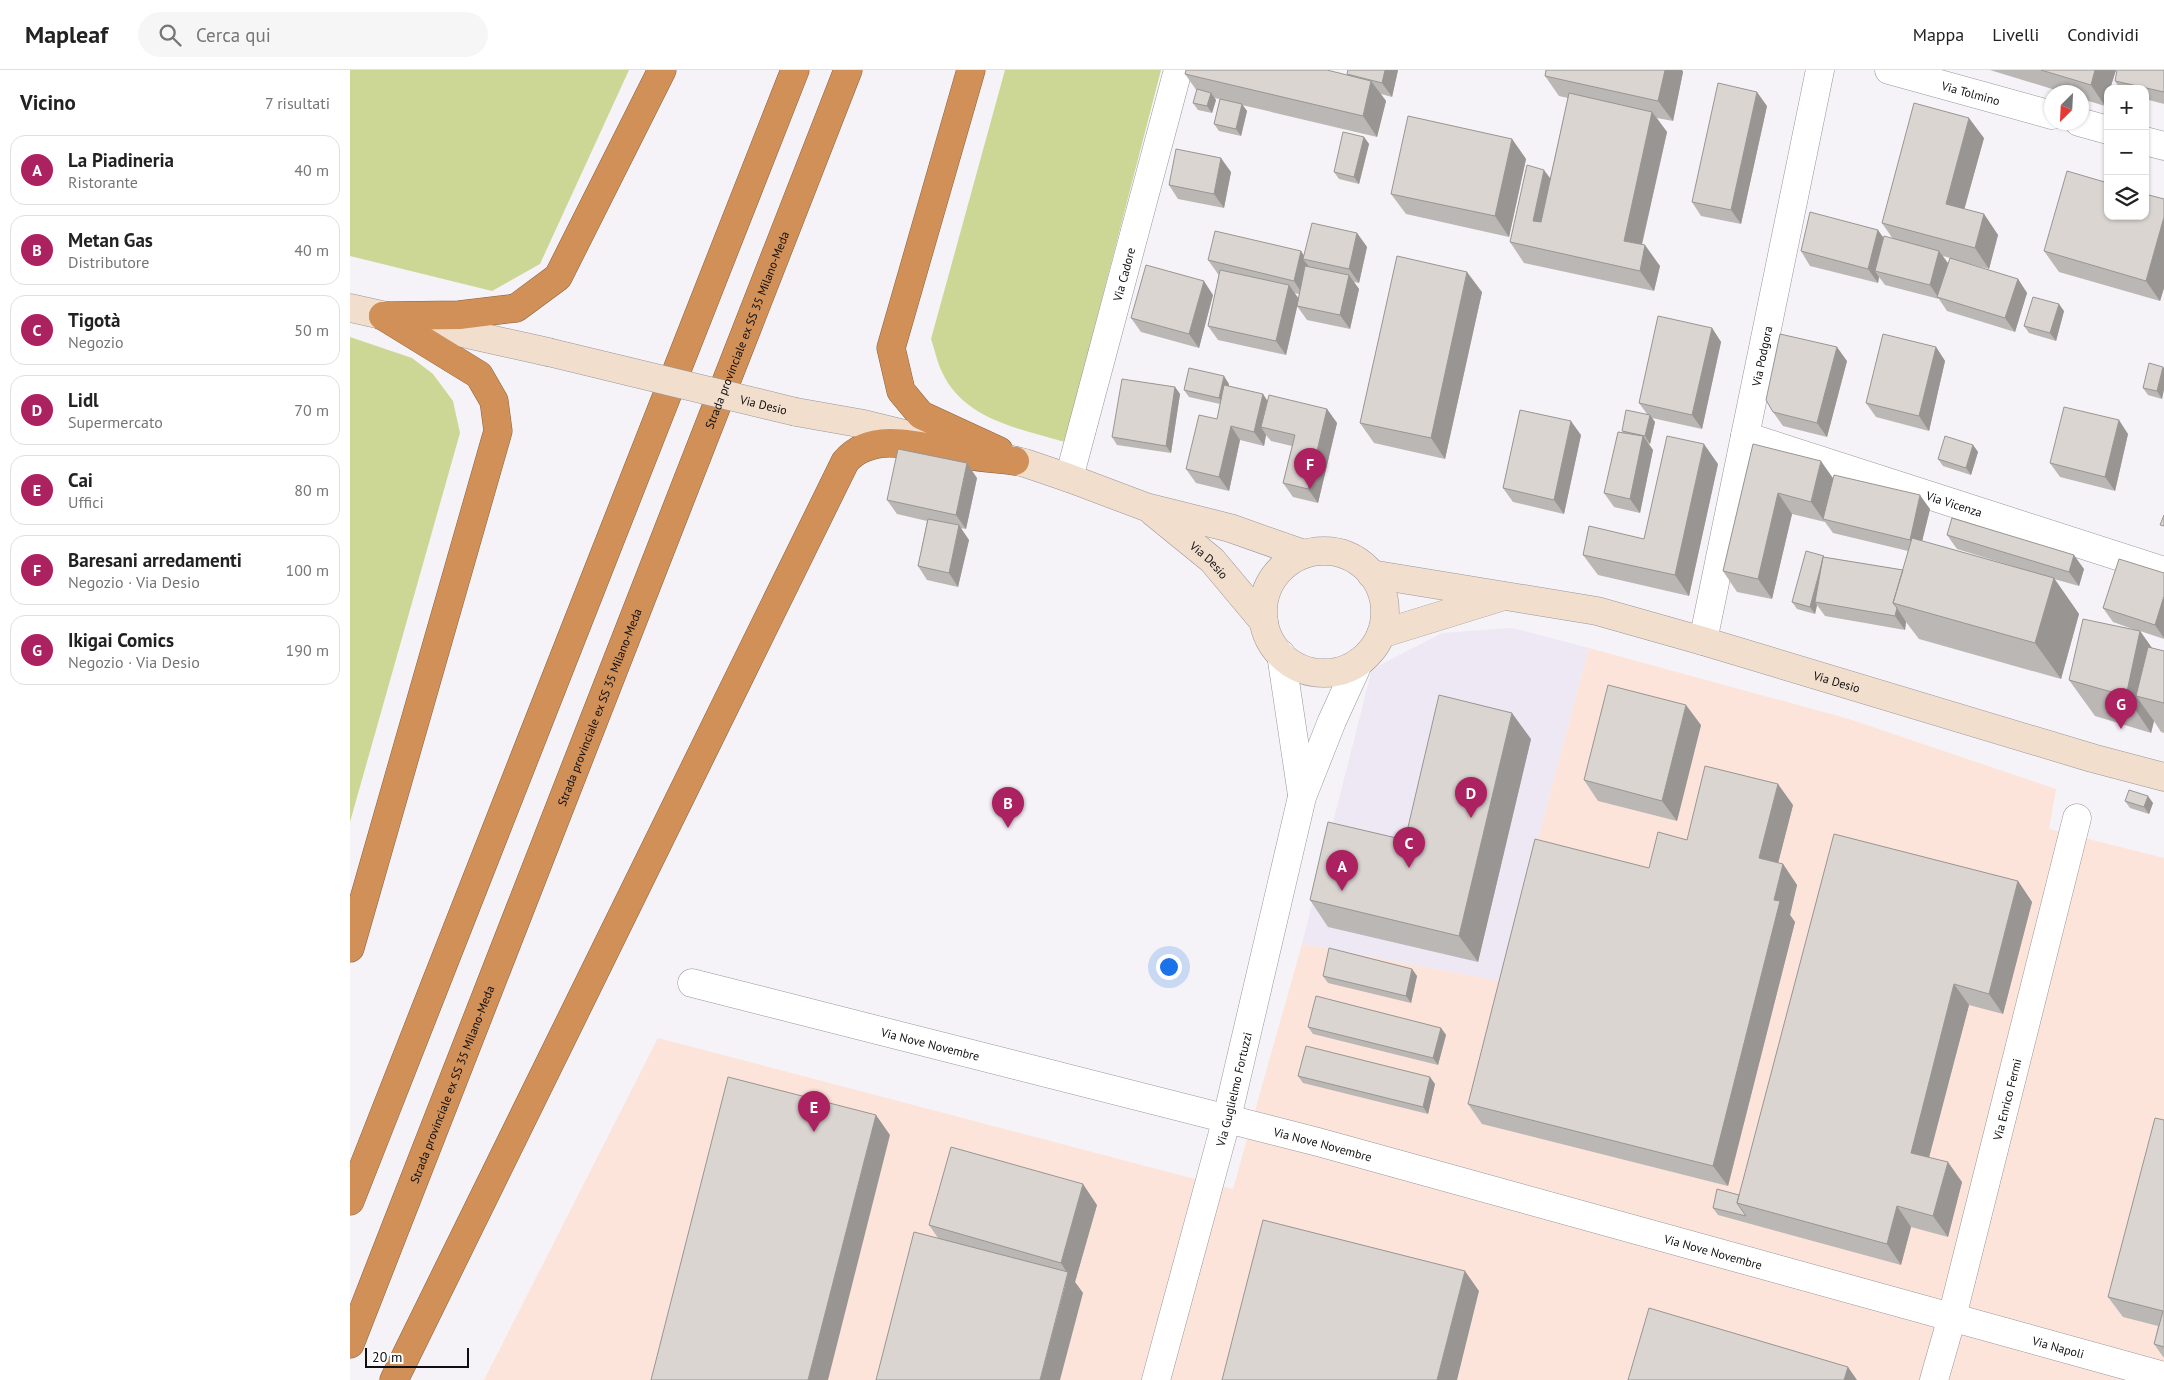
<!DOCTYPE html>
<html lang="it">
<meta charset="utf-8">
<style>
body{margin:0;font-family:"PT Sans",sans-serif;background:#f6f6f6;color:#222}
.controls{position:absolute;right:15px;top:15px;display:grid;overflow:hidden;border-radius:10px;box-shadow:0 1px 4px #0004}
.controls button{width:45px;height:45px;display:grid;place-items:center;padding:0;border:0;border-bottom:1px solid #e0e0e0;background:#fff;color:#222;font:25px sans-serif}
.compass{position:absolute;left:1694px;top:15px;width:45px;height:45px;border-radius:50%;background:#fff;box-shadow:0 1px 4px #0004;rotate:204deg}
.scale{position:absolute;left:15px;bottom:12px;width:104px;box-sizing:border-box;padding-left:5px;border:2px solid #0f0e10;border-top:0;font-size:14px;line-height:18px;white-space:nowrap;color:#0f0e10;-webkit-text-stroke:4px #fff;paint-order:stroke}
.you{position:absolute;left:818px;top:896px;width:18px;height:18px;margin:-12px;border:4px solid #fff;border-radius:50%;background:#1a73e8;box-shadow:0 0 0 8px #1a73e833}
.badge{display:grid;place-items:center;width:32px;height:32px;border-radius:50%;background:#ac2160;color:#fff;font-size:16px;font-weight:700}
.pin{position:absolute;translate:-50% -41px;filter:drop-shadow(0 1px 2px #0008)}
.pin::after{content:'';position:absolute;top:26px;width:18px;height:15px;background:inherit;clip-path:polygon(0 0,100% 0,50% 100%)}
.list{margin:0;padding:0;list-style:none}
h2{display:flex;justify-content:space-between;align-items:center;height:65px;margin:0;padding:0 20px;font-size:21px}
h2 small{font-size:16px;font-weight:400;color:#767676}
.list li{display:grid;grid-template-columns:32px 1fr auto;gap:15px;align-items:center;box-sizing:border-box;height:70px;margin:0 10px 10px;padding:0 10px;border:1px solid #e0e0e0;border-radius:15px}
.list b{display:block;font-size:19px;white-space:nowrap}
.list p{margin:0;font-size:16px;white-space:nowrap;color:#767676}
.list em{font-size:16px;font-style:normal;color:#767676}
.icon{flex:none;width:28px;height:28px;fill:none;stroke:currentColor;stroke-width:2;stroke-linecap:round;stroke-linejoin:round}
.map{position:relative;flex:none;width:1814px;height:1310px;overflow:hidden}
header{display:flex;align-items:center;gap:30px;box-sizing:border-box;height:70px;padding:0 25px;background:#fff;border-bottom:1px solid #e0e0e0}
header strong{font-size:24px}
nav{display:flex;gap:28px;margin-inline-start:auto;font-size:18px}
.search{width:350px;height:45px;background:#f6f6f6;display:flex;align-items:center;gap:12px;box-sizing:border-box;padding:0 18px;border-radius:28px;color:#767676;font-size:19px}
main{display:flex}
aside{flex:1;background:#fff}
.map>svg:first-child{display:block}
</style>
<header>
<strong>Mapleaf</strong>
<div class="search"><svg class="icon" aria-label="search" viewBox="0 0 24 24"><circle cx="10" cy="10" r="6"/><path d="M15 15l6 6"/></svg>Cerca qui</div>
<nav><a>Mappa</a><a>Livelli</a><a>Condividi</a></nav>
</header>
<main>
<aside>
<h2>Vicino<small>7 risultati</small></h2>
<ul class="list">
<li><span class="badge">A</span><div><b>La Piadineria</b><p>Ristorante</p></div><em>40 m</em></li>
<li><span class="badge">B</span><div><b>Metan Gas</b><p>Distributore</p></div><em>40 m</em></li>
<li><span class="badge">C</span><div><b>Tigotà</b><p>Negozio</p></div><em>50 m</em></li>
<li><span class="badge">D</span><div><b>Lidl</b><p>Supermercato</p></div><em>70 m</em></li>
<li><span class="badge">E</span><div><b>Cai</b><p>Uffici</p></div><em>80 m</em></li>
<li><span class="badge">F</span><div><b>Baresani arredamenti</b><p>Negozio · Via Desio</p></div><em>100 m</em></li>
<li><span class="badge">G</span><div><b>Ikigai Comics</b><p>Negozio · Via Desio</p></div><em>190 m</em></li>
</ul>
</aside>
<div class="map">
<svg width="1814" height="1310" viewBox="0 0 1814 1310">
<rect width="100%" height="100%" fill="#f5f3f8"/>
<path fill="#eee8f4" d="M1162,558L1239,578L1150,911L952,874L1022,599L1092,563Z"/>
<path fill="#fce4da" d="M1239,578L1499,649L1706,719L1699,759L1814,788V1310H134L308,968L883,1119L952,874L1150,911Z"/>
<path fill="#ccd795" d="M0,0H279L190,194L142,221L0,186Z
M655,0H811L715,372C671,359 614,350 592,302C587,292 585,280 581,269Z
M0,267L62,288L83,304L103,331L110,363L0,752Z"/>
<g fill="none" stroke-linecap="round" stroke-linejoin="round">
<g stroke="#98959a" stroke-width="29">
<g id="street">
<path id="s1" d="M1539,0L1702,45"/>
<path d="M1729,52L1758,60"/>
<path d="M1795,71L1814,76"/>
<path id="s2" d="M1395,366L1814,501"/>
<path id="s3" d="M719,408L828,0"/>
<path id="s4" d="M1353,571L1470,0"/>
<path d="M931,584L952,725"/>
<path id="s5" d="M342,913L968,1072L1814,1306"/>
<path id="s6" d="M806,1310L877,1048L952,727L982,651L1009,592"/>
<path id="s7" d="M1584,1310L1602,1247L1727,748"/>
</g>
</g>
<g stroke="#98959a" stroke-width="29">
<g id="secondary">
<path d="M0,238L198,282"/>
<path d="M446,342L514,354L575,369"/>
<path d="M641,385L675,393L719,408L796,437L880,458L954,484"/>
<path id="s8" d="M803,442L862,490L914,552"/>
<circle cx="974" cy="542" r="61"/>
<path id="s9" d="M1021,504L1247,541L1353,571L1742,688L1814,707"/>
<path d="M1031,564L1151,527"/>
</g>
</g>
<g stroke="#8c623f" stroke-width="29">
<g id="highway">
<path d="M621,0L541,278L551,321L571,345L649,381"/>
<path d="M33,246L109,245L166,238L208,207L312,0"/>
<path d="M0,878L148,361L144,331L129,305L33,246"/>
<path d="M0,1131L445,0"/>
<path id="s10" d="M0,1274L498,0"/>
<path d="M44,1310L495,392C523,358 578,379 616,385C632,388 649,389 665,391"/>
</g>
</g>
<use href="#street" stroke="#fff" stroke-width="28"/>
<use href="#secondary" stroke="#f1decd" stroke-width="28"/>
<use href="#highway" stroke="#d09058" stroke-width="28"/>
<g stroke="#98959a" stroke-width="29" stroke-linecap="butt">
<g id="secondary-bridge">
<path id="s11" d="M198,282L446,342"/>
</g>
</g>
<use href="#secondary-bridge" stroke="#f1decd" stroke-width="28"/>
</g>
<path fill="#bbb7b4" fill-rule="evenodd" d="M1048,0L1042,27L1031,24L1036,31L1027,67L892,35L897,41L891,66L869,61L864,54L870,29L864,28L866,30L862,43L848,40L843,33L847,21L835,4L998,5Z
M1196,0H1332L1333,2L1323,51L1307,48L1317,62L1292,175L1310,196L1304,221L1174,193L1160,172L1200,108L1218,28L1209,26L1195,6Z
M1640,0H1766L1760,19H1758L1755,36L1732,29V22H1712Z
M1814,0V34L1795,29V19H1770L1765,11Z
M1417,36L1391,154L1351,146L1342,132Z
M1014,67L1019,74L1009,114L989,109L984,102Z
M1634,68L1614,139L1634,144L1648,165L1639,199L1605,190L1668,209L1677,223L1665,262L1597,241L1589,229L1535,215L1529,207L1528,213L1460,196L1451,181L1534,168L1543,169L1532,153ZM1593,186L1600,188L1598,193Z
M1162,69L1176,89L1159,167L1056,144L1041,124Z
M881,102L874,138L828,129L819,115Z
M1814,129V218L1810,231L1709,202L1694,181Z
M1007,163L1017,177L1009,213L1004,212L1009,219L1000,259L957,250L947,236L936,285L868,270L858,256L869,205L868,204L858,190L951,181L954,186ZM944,223L949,224L948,229Z
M1132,222L1095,389L1024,373L1010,353Z
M863,225L849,278L791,262L781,248Z
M1714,241L1706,271L1679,263L1674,256Z
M1362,258L1371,272L1352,359L1302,348L1305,352L1300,374L1298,373L1303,380L1290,443L1264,437L1254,423L1273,362L1272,361L1297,344L1289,333Z
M1586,277L1595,291L1579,361L1526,347L1516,333Z
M1497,291L1477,367L1433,356L1423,342Z
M1814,298L1812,329L1798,325L1793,318Z
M879,314V316L913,324L917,331L977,339L987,353L968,433L943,427L933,413L942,376L921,371L916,365L914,376L890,370L879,421L846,413L836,399L867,349L870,334L839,327L834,320Z
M825,317L830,324L821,383L767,375L762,367Z
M1778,364L1765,421L1710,407L1700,393Z
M1231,365L1214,444L1163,432L1153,418Z
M1403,374L1483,408L1580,439L1572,471L1675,500L1607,479L1597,465L1734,499L1729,516L1704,509L1729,544L1711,609L1569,569L1556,552L1555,560L1475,546L1467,535L1465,544L1447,539L1442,532L1474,487L1553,500L1558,481L1483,463L1475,452L1442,444L1422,529L1387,522L1373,501Z
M1623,375L1628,382L1621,405L1593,396L1588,389Z
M1368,394L1339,526L1248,505L1233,485L1294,469Z
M627,408L616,459L610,458L619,470L608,517L577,510L568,496L577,451L547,444L537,430Z
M1814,503V569L1790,561L1802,578L1814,581V663L1811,662L1804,651L1801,663L1745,646L1719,610L1788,561L1763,552L1753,538Z
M1351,655L1327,751L1248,731L1234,710Z
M1181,669L1128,892L978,857L960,830L1055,770Z
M1775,731L1803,733L1799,744L1780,738Z
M1443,735L1428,793L1433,794L1447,815L1440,845L1445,852L1378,1116L1132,1054L1118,1034L1299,798L1337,770Z
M1668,811L1682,832L1653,944L1619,935L1579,1087L1612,1112L1598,1167L1561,1157L1551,1195L1368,1145L1363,1138L1389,1125Z
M1062,899L1067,906L1061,933L978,913L973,906Z
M958,957L1091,958L1096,965L1088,995L963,964Z
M948,1006L1085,1014L1078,1044L953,1013Z
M1814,1050V1288L1804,1274L1808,1256L1773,1247L1758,1227Z
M747,1135L725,1212L733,1223L588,1168L579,1155Z"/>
<path fill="#999592" d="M1035,0H1048L1042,27L1032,13Z
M1315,0H1332L1333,2L1323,51L1308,31Z
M1745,0H1766L1760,19H1758V27L1755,36L1741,15Z
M1021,11L1036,31L1027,67L1013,46Z
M1407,22L1417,36L1391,154L1381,140Z
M861,23L866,30L862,43L857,36Z
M892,34L897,41L891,66L886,59Z
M1302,42L1317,62L1288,191L1274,171Z
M1619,48L1634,68L1610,155L1596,134Z
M1014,67L1019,74L1009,114L1004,107Z
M1162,69L1176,89L1159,167L1145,146Z
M871,88L881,102L874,138L864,124Z
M1194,100L1209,120L1197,171L1183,151Z
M1634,144L1648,165L1639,199L1625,178Z
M1814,147V218L1810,231L1796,211Z
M1528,160L1538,174L1525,201L1529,207L1528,213L1518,199Z
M1007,163L1017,177L1009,213L999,199Z
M1295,175L1310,196L1304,221L1290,201Z
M951,181L956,189H953L960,198L953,225L944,211Z
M1589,181L1599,195L1588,227L1580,215Z
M1117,202L1132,222L1095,389L1081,368Z
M999,205L1009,219L1000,259L990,245Z
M1668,209L1677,223L1665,262L1655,248Z
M854,211L863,225L849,278L839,264Z
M939,215L949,229L936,285L926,271Z
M1709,234L1714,241L1706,271L1700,263Z
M1362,258L1371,272L1352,359L1342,345Z
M1487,277L1497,291L1477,367L1467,353Z
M1586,277L1595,291L1579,361L1569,346Z
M1813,297L1814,298V320L1812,329L1807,321Z
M874,306L879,314L874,335L869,328Z
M825,317L830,324L821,383L816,376Z
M913,324L922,338L911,357L916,365L914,376L904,362Z
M977,339L987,353L968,433L958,419Z
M1300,345L1305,352L1300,374L1295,366Z
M1769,350L1778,364L1765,421L1755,407Z
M1221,351L1231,365L1214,444L1204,430Z
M881,356L890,370L879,421L869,407Z
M1293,366L1303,380L1290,443L1280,429Z
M1354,374L1368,394L1339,526L1325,505Z
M1623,375L1628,382L1621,405L1616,398Z
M1471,391L1485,411L1473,449L1475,452L1461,432Z
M617,393L627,408L616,459L606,445Z
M1428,423L1442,444L1422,529L1408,509Z
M1570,425L1580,439L1569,484L1560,470Z
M609,455L619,470L608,517L599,503Z
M1724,485L1734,499L1729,516L1719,502Z
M1474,486L1465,532L1467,535L1465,544L1460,537Z
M1704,508L1729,544L1711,609L1685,573Z
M1814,526V568L1805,555Z
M1547,538L1556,552L1555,560L1545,546Z
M1790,561L1814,595L1786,626L1804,651L1801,663L1776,626Z
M1336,635L1351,655L1327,751L1312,731Z
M1162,643L1181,669L1128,892L1109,866Z
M1428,714L1443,735L1424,809L1409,788Z
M1798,726L1803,733L1799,744L1794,737Z
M1433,794L1447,815L1440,845L1445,852L1378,1116L1363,1096L1424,830Z
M1668,811L1682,832L1653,944L1639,924Z
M1062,899L1067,906L1061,933L1056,926Z
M1604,914L1619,935L1575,1103L1561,1083Z
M1091,958L1096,965L1088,995L1083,988Z
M1080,1007L1085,1014L1078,1044L1073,1037Z
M526,1045L540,1065L478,1310H458Z
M1598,1092L1612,1112L1598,1167L1583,1146Z
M733,1114L747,1135L725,1212L733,1223L710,1310H690L718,1204L711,1193Z
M1547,1136L1561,1157L1551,1195L1537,1174Z
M1115,1201L1129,1221L1107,1310H1087Z
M1498,1297L1507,1310H1494Z"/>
<path fill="#dad5d1" stroke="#999592" d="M836,0H977L1021,11L1013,46L835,4Z
M998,0H1035L1032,13L997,4Z
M1196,0H1315L1308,31L1195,6Z
M1691,0H1745L1741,15Z
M1767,0H1814V22L1765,11Z
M1368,13L1407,22L1381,140L1342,132Z
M847,19L861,23L857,36L843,33Z
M1219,23L1302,42L1274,171L1295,175L1290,201L1160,172L1177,95L1194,100L1183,151L1191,152Z
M870,29L892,34L886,59L864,54Z
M1564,33L1619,48L1596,134L1634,144L1625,178L1532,153Z
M1058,46L1162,69L1145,146L1041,124Z
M993,62L1014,67L1004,107L984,102Z
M826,79L871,88L864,124L819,115Z
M1717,101L1758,113V146H1795V124L1814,129V147L1796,211L1694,181Z
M1460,142L1528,160L1518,199L1451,181Z
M962,153L1007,163L999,199L953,189Z
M865,161L951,181L944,211L858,190Z
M1534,166L1589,181L1580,215L1525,201Z
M1047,186L1117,202L1081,368L1010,353Z
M1600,188L1668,209L1655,248L1587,227Z
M796,195L854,211L839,264L781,248Z
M955,196L999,205L990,245L947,236Z
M870,200L939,215L926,271L858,256Z
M1683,227L1709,234L1700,263L1674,256Z
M1308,246L1362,258L1342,345L1289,333Z
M1430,264L1487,277L1467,353L1423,342L1416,330Z
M1533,264L1586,277L1569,346L1516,333Z
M1799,293L1813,297L1807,321L1793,318Z
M839,298L874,306L869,328L834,320Z
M772,309L825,317L816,376L762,367Z
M874,315L913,324L904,362L881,356L869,407L836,399L849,345L867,349Z
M919,325L977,339L958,419L933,413L945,365L911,357Z
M1714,337L1769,350L1755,407L1700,393Z
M1170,340L1221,351L1204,430L1153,418Z
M1276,340L1300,345L1295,366L1272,361Z
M1268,362L1293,366L1280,429L1254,423Z
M1317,366L1354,374L1325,505L1233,485L1239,456L1294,469Z
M1595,366L1623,375L1616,398L1588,389Z
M1403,374L1471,391L1461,432L1428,423L1408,509L1373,501Z
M548,379L617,393L606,445L537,430Z
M1484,405L1570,425L1560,470L1473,449Z
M1814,445V456L1810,455Z
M1602,448L1724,485L1719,502L1597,465Z
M578,449L609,455L599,503L568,496Z
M1562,468L1704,508L1685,573L1543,533Z
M1456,481L1474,486L1473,487L1471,496L1460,537L1442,532Z
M1473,487L1553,500L1543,533L1547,538L1545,546L1465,532Z
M1769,489L1814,503V526L1805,555L1753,538Z
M1733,549L1790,561L1776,626L1719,610Z
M1798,577L1814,581V633L1786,626Z
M1258,615L1336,635L1312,731L1234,710Z
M1089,625L1162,643L1109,866L960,830L978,752L1055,770Z
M1355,696L1428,714L1409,788L1433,794L1424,830L1430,831L1363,1096L1118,1034L1185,769L1299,798L1308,762L1337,770Z
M1779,720L1798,726L1794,737L1775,731Z
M1484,764L1668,811L1639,924L1604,914L1561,1083L1598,1092L1583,1146L1547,1136L1537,1174L1387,1133Z
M979,878L1062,899L1056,926L973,906Z
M966,926L1091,958L1083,988L958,957Z
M956,976L1080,1007L1073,1037L948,1006Z
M378,1007L526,1045L458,1310H301Z
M1805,1048L1814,1050V1277L1804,1274L1813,1241L1758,1227Z
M601,1077L733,1114L711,1193L579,1155Z
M1367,1119L1389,1125L1387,1133L1396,1146L1363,1138Z
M913,1150L1115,1201L1087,1310H872Z
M564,1162L718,1202L690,1310H526Z
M1299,1238L1498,1297L1494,1310H1278Z"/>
<g text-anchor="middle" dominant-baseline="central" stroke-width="4" stroke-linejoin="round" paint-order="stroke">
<g font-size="12" fill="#0f0e10" stroke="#fff">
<text stroke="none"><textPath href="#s1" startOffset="85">Via Tolmino</textPath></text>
<text stroke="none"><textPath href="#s3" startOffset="211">Via Cadore</textPath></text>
<text stroke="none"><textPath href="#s10" startOffset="1089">Strada provinciale ex SS 35 Milano-Meda</textPath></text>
<text stroke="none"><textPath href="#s4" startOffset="291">Via Podgora</textPath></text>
<text stroke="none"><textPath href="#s11" startOffset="222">Via Desio</textPath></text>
<text stroke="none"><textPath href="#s2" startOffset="220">Via Vicenza</textPath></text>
<text stroke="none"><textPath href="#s8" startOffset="74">Via Desio</textPath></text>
<text stroke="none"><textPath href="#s9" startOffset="479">Via Desio</textPath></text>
<text stroke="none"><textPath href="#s10" startOffset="684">Strada provinciale ex SS 35 Milano-Meda</textPath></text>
<text stroke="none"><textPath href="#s5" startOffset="246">Via Nove Novembre</textPath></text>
<text stroke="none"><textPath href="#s10" startOffset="279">Strada provinciale ex SS 35 Milano-Meda</textPath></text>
<text stroke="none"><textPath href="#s6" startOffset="301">Via Guglielmo Fortuzzi</textPath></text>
<text stroke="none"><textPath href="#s7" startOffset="290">Via Enrico Fermi</textPath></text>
<text stroke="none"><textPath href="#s5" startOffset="651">Via Nove Novembre</textPath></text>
<text stroke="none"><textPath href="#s5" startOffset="1056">Via Nove Novembre</textPath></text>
<text stroke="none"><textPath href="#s5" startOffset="1414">Via Napoli</textPath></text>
</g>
</g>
</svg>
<div class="controls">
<button>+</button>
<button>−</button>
<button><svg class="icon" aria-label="layers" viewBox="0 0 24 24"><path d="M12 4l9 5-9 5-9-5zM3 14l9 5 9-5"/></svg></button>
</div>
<svg class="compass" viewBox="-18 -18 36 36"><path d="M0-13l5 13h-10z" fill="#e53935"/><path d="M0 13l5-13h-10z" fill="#767676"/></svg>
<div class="scale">20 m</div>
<div class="you"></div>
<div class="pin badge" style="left:992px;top:821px">A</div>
<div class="pin badge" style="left:658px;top:758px">B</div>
<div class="pin badge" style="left:1059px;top:798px">C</div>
<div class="pin badge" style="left:1121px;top:748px">D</div>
<div class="pin badge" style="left:464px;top:1062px">E</div>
<div class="pin badge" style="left:960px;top:419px">F</div>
<div class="pin badge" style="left:1771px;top:659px">G</div>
</div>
</main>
